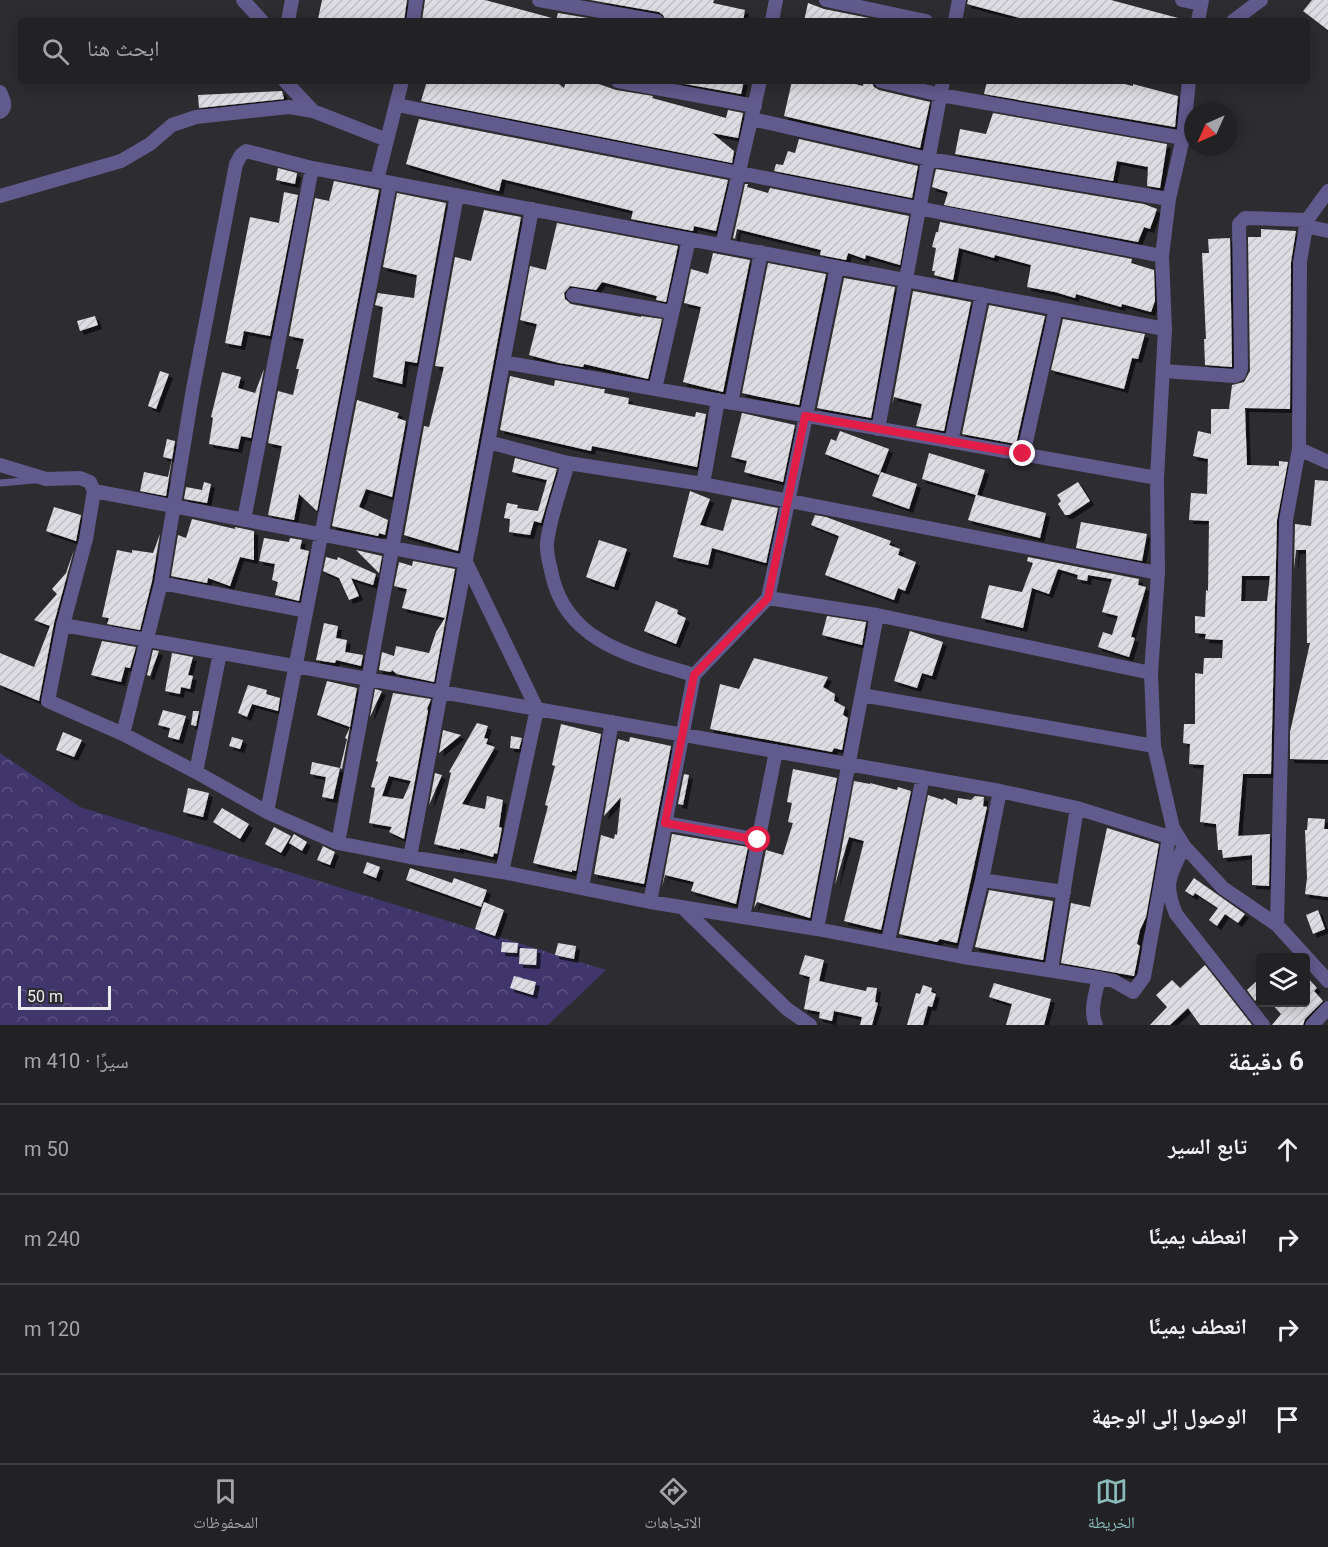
<!DOCTYPE html>
<html lang="ar">
<meta charset="utf-8">
<style>
body{margin:0;font-family:Roboto,"Noto Naskh Arabic",sans-serif;background:#2a2a2d;color:#f1f3f6;direction:rtl}
.controls{position:absolute;right:18px;bottom:18px;display:grid;overflow:hidden;border-radius:6px;box-shadow:0 3px 15px #0003}
.controls button{width:54px;height:54px;display:grid;place-items:center;padding:0;border:0;border-bottom:2px solid #3f3f42;background:#222225;color:#f1f3f6;font:30px sans-serif}
.compass{position:absolute;left:1184px;top:102px;width:54px;height:54px;border-radius:50%;background:#222225;box-shadow:0 3px 15px #0003;rotate:225deg}
.scale{position:absolute;left:18px;bottom:15px;width:93px;box-sizing:border-box;padding-left:6px;border:3px solid #ecebee;border-top:0;font-size:16px;line-height:21px;white-space:nowrap;color:#ecebee;-webkit-text-stroke:4px #2d2d31;paint-order:stroke}
.stop{position:absolute;width:18px;height:18px;margin:-14px;border:4px solid #e11d48;border-radius:50%;background:#fff}
.stop.end{background:#e11d48;border-color:#fff;box-shadow:0 2px 6px #0008}
.list{margin:0;padding:0;list-style:none}
h2{display:flex;justify-content:space-between;align-items:center;height:78px;margin:0;padding:0 24px;font-size:26px}
h2 small{font-size:20px;font-weight:400;color:#a2a4a7}
.list li{display:grid;grid-template-columns:39px 1fr auto;gap:18px;align-items:center;box-sizing:border-box;height:90px;padding:0 24px;border-top:2px solid #3f3f42}
.list b{display:block;font-size:22px;white-space:nowrap}
.list em{font-size:20px;font-style:normal;color:#a2a4a7}
.icon{flex:none;width:33px;height:33px;fill:none;stroke:currentColor;stroke-width:2;stroke-linecap:round;stroke-linejoin:round}
.map{position:relative;flex:none;width:1328px;height:1025px;overflow:hidden;direction:ltr}
.search{position:absolute;background:#222225;box-shadow:0 3px 15px #0003;left:18px;right:18px;top:18px;height:66px;display:flex;align-items:center;gap:15px;box-sizing:border-box;padding:0 21px;border-radius:6px;color:#a2a4a7;font-size:22px}
.sheet{height:438px;background:#222225}
nav{display:flex;justify-content:space-around;align-items:center;box-sizing:border-box;height:84px;border-top:2px solid #3f3f42;background:#222225;font-size:16px;color:#a2a4a7}
nav a{display:grid;justify-items:center;gap:3px}
nav .on{color:#8bbbb9}
.map>svg:first-child{display:block}
</style>
<div class="map">
<svg width="1328" height="1025" viewBox="0 0 1328 1025">
<defs>
<pattern id="forest-crowns" width="20" height="18" patternUnits="userSpaceOnUse" patternTransform="scale(1.5)"><rect width="20" height="18" fill="#40366b"/><path d="M2 6a3 3 0 1 1 6 0M12 15a3 3 0 1 1 6 0" fill="none" stroke="#5c5380"/></pattern>
<pattern id="building-hatch" width="6" height="6" patternUnits="userSpaceOnUse" patternTransform="scale(1.5)"><rect width="6" height="6" fill="#dddce2"/><path d="M-1 1l2-2M0 6l6-6M5 7l2-2" fill="none" stroke="#bfbec3"/></pattern>
<filter id="shadow"><feDropShadow dx="4" dy="4" stdDeviation="0" flood-color="#0009"/></filter>
</defs>
<rect width="100%" height="100%" fill="#2d2d31"/>
<path fill="url(#forest-crowns)" d="M0,753L80,807L606,970L548,1025H0Z"/>
<path fill="url(#building-hatch)" fill-rule="evenodd" filter="url(#shadow)" d="M322,0H407L404,21H328L318,19Z
M425,0H485L552,18V21H422Z
M590,0H714L713,3L745,10L743,21H666L663,15L659,12Z
M968,0H1111L1178,18L1177,21H1031L967,4Z
M1312,0H1328V30L1303,11Z
M808,3L824,9L869,18L868,21H804Z
M558,13L606,21H556Z
M427,81H555L564,88L566,81H590L616,90L653,96L652,98L726,118L728,110L743,113L738,138L712,133L734,151L732,163L421,101Z
M668,81H744L741,94Z
M792,81H844L863,86L864,81H871L874,87L879,90L930,102L920,148L784,116Z
M987,81H1112L1133,86V84L1178,96L1175,127L984,94Z
M282,91L284,99L199,108L198,95Z
M993,113L1167,144L1160,188L1147,186L1148,167L1117,161L1113,181L955,154L960,129L986,134Z
M419,119L728,180L716,231L694,226L693,231L631,219L633,211L502,179L499,191L406,164Z
M799,139L918,166L912,198L774,171L776,164L783,165L788,151L795,153Z
M278,168L297,173L295,184L276,180Z
M936,169L1144,204L1157,209L1150,229L1144,227L1138,242L944,205L948,192L932,187Z
M334,181L379,190L317,511L299,494L294,520L268,515L282,446L268,443L278,391L293,395L299,369H296L304,339L289,336L315,198L329,201Z
M745,184H748L747,187L768,193L770,188L909,216L900,265L866,255L865,259L848,253L846,260L820,255L821,250L737,229L735,239L733,238Z
M284,192L298,195L270,336L244,331L241,346L225,343L250,217L279,223Z
M397,193L446,203L417,363L405,361L402,384L373,377L383,307L375,305L378,293L414,298L417,275L383,267Z
M484,210L521,217L458,551L404,535L424,426L429,427L444,367L435,366L455,257L471,261Z
M940,222L1132,259L1131,263L1154,270L1155,301L1151,312L1122,304L1121,307L1076,294L1075,298L1055,292L1027,287L1031,265L995,255L994,258L959,248L953,280L934,275L935,271H932L936,248L932,247L936,232H938Z
M557,223L678,246L666,302L656,300L657,296L602,282L596,290L570,286L564,293L565,299L571,304L641,317V316L662,319L648,379L584,364L583,367L559,363L529,355L537,324L520,320L530,266L546,270Z
M1261,229L1296,231L1291,262L1290,409L1245,408L1247,465L1279,466V461L1288,462L1277,520L1271,774H1243L1238,836L1270,834L1269,886L1252,885V855L1223,858L1222,850H1218L1216,824L1200,822L1204,765L1189,764L1190,744L1183,743L1184,724H1195V673L1203,674L1204,658H1222L1223,640L1205,639L1206,634L1195,633V616L1205,617L1206,590L1208,591L1209,521L1189,520L1191,493L1207,494L1208,459L1193,456L1198,431L1211,434V409H1229L1232,385L1244,382L1250,371L1248,237H1261ZM1242,576H1270L1267,601H1241Z
M1230,238L1232,367L1205,365L1204,339H1206L1202,253H1209L1208,239Z
M713,253L750,260L723,392L683,382L701,307L684,303L691,269L708,274Z
M768,263L826,274L799,405L742,393Z
M844,278L895,287L871,418L817,408Z
M913,291L971,302L944,431L916,426L922,404L894,397L892,405Z
M989,305L1045,316L1016,444L962,434Z
M95,316L98,325L80,331L77,321Z
M1063,319L1145,334L1138,359L1132,358L1124,389L1051,370Z
M264,369L251,438L241,436L238,449L209,444L213,418L211,417L222,372L241,377L238,388L255,393Z
M160,371L169,374L156,409L148,406Z
M510,376L554,386L555,380L602,389H605L604,393L629,398L628,404L695,417L696,412L706,414L697,467L592,446L591,451L500,430Z
M357,400L399,413L397,418L406,421L392,497L366,489L359,507L388,520L390,510L385,535L379,533L378,536L332,526Z
M742,413L795,425L783,482L744,472L747,461L731,457Z
M840,431L889,449L879,475L825,454L831,439L836,441Z
M167,439L175,441L166,496L140,491L144,472L168,477L172,459L163,457Z
M929,453L985,470L977,495L1046,513L1040,538L968,520L976,495L922,479Z
M515,458L557,469L541,523L534,521L530,535L509,532L510,519L504,518L507,503L518,505L517,508L538,511L547,480L512,472Z
M881,472L917,484L909,509L872,496Z
M1315,480L1328,481V760L1290,759V732L1310,643H1307L1306,550H1296L1294,569L1295,524L1311,526Z
M204,482L211,484L207,503L184,499L186,487L202,490Z
M1078,482L1090,501L1069,515H1065L1058,504L1061,501L1057,495Z
M690,491L710,499L700,525L723,531L732,499L778,508L766,563L712,548L708,565L673,557Z
M54,507L81,515L76,541L46,531Z
M815,515L826,517L891,541L889,545L900,549L898,555L916,562L905,591L898,588L894,600L825,575L839,536L811,525Z
M192,519L235,529V527L254,531V560L240,557L230,586L208,578L207,583L171,576L178,535L186,538Z
M1081,522L1147,534L1142,561L1076,548Z
M160,534L152,581L140,630L107,624L109,618L102,617L117,550L132,553V550L153,553Z
M264,538L289,542L290,538L302,540L300,549L309,551L299,601L275,595L278,582L272,580L275,564L259,561Z
M599,540L627,549L614,587L586,577Z
M74,550L54,623L39,701L0,685V653L34,667L50,626L34,620L57,594L52,589L66,573Z
M356,550L382,556L379,573Z
M326,557L337,560L338,557L376,574L373,585L351,578L359,596L349,600L339,578L323,571Z
M1028,557L1139,579L1138,585L1146,587L1131,637L1135,638L1129,657L1098,647L1103,632L1112,635L1118,616L1102,612L1112,579L1088,575L1087,581L1077,579L1078,575L1058,569L1049,594L1032,588L1023,628L981,618L989,585L1022,592L1033,563L1027,561Z
M413,561L455,569L434,682L397,674L392,670L391,672L379,670L382,652L394,656L396,646L429,653L436,632L445,618L402,608L407,589L394,586L399,562L412,566Z
M656,601L678,610L677,614L686,618L676,644L644,631Z
M827,616L866,622L862,645L822,635Z
M324,623L338,626L336,638L347,640L345,652L363,655L361,666L336,660L335,663L316,660Z
M910,631L943,642L932,676L922,673L917,688L894,681Z
M102,641L136,647L130,668L125,667L121,682L91,675Z
M153,650L159,651L150,676L147,675Z
M172,653L193,657L188,675L193,676L190,689L181,687L180,694L165,691Z
M754,658L828,677L823,687L835,694L834,701L845,707L843,715L848,718L842,750L834,748L832,752L710,729L720,684L739,689Z
M327,681L357,688L350,727L317,715Z
M248,685L267,690L266,694L280,698L278,711L252,704L247,717L238,713Z
M375,689L382,691L370,717Z
M393,693L431,699L427,709L428,711L404,839L389,832L392,827L369,823L375,788L371,787L378,762L376,761ZM389,776L411,781L403,799L382,796Z
M163,710L186,716L179,740L168,737L170,728L158,725Z
M193,711H199L196,726L191,725Z
M477,723L488,726L484,738L488,739L486,744L495,747L462,804L485,809L487,796L503,800L499,827L502,828L497,854L494,853L493,857L460,848V850L434,844L451,773L449,772Z
M561,724L601,734L576,871L572,870V872L533,863L548,806L545,805L555,766L552,765Z
M350,727L342,769L340,768L347,739L345,738Z
M443,730L461,735L439,753Z
M63,732L82,740L74,757L56,750Z
M511,736L522,738L519,749L510,748Z
M232,737L243,740L240,749L229,746Z
M630,737L671,746L644,884L594,874L601,835L614,839L615,834L617,835L621,797L604,816L618,739L629,742Z
M312,762L340,768L333,799L322,797L326,777L310,774Z
M793,769L837,778L810,918L757,902L754,908L766,850L783,855L793,823L788,822L792,803L787,802Z
M435,773L442,775L429,805Z
M684,774L689,775L683,805L678,804Z
M854,781L870,784V783L897,790L898,787L911,791L881,930L844,921L864,841L849,837L835,885Z
M188,788L209,793L203,817L183,812Z
M928,795L943,800L944,798L957,805L958,798L971,800L975,796L984,797L983,806L987,807L957,943L940,939L937,942L899,934Z
M222,808L249,824L240,839L213,822Z
M1308,818L1325,819L1324,829H1328V897L1305,894L1307,878L1305,830H1307Z
M274,827L291,836L281,853L265,844Z
M1107,828L1159,844L1146,917L1140,930L1137,944L1140,946L1134,976L1061,963L1071,903L1090,907Z
M294,834L307,842L302,851L289,843Z
M672,834L748,847L736,904L691,891L694,882L665,875L662,887Z
M323,846L335,852L330,865L317,860Z
M367,862L380,867L376,878L363,873Z
M410,868L452,883L454,878L487,890L481,907L406,880Z
M1194,878L1245,914L1238,923L1225,914L1217,926L1209,920L1218,908L1195,893L1193,896L1185,891Z
M989,890L1053,901L1043,960L975,947Z
M484,902L504,910L495,936L475,929Z
M1318,910L1325,929L1313,934L1306,915Z
M502,942L518,943L517,953L501,952Z
M558,943L576,946L574,959L555,955Z
M520,948L537,949L536,965L519,964Z
M805,955L824,960L819,981L866,991L867,987L877,988L875,1002L878,1003L872,1025H860L862,1017L834,1011L832,1021L819,1018L820,1012L804,1009L810,977L799,974Z
M1205,965L1252,1025H1200L1188,1008L1170,1025H1150L1167,1007L1156,995L1172,980L1180,988Z
M1305,975L1317,988L1314,991L1323,1001L1305,1019L1303,1025H1272L1281,1014L1270,1002H1305Z
M514,976L536,982L533,995L510,988Z
M1260,978V995L1255,1001L1247,990Z
M994,983L1051,999L1044,1025H1006L1012,1004L989,997Z
M923,985L932,988L931,992L936,994L932,1007L928,1006L923,1025H907L916,993L920,994Z"/>
<g fill="none" stroke-linecap="round" stroke-linejoin="round">
<path stroke="#615a8c" stroke-width="7" d="M0,483L34,480"/>
<path stroke="#615a8c" stroke-width="14" d="M243,0L262,21
M539,0L657,21
M826,0L926,21
M1182,0L1201,4
M288,21L292,0
M413,21L416,0
M772,21L776,0
M955,21L959,0
M1198,21L1202,0
M1233,21L1261,0
M285,81L313,111
M618,81L755,106
M881,81L941,95L1183,138
M1189,81L1183,138L1169,199L1162,256L1165,329L1157,478L1158,573L1151,673L1154,746L1173,828L1184,846L1223,888L1277,925L1328,981
M0,92C3,100 8,106 0,112
M397,105C652,155 907,208 1162,256
M752,119L929,159L1169,199
M387,140L402,81
M0,196L121,161L150,144L172,125L196,117L289,107L313,111L387,140L377,180
M1305,226L1328,231
M722,245L760,81
M573,295L672,312
M503,362L1157,478
M1163,371L1235,376L1239,374L1241,368L1239,224L1245,218L1307,220
M655,389L689,239
M731,403L761,252
M878,429L943,81
M488,442L568,463L703,484L1158,573
M951,442L982,294
M1299,449L1328,462
M1023,455L1056,308
M568,463C561,489 550,516 547,543C546,553 550,565 552,575C567,644 636,657 694,675
M0,465L46,479L80,478L90,482L94,491L86,539L63,625L48,701L123,734L196,772L267,812L338,843L410,857L502,872L650,902L817,929L963,957L1099,978L1114,981L1133,992L1144,977L1169,837
M703,484L718,400
M94,491L466,562L537,709L502,872
M244,520L312,168
M161,583L306,611
M768,598L877,615L1151,673
M63,625L1000,791L1077,808L1169,837L1173,828
M862,695L1154,746
M123,734L161,583L193,389L236,164L241,155L246,151L312,168L1165,329
M196,772L220,653
M267,812L390,183
M665,823L758,840
M338,843L457,195
M1184,846C1170,876 1163,882 1176,914L1263,1025
M410,857L532,209
M982,880L1064,892
M582,887L612,722
M650,902L694,675L768,598L837,267
M682,907L787,1009L810,1025
M743,917L776,751
M1277,925L1286,520L1299,449L1300,262L1307,220L1328,191
M817,929L877,615
M888,941L923,777
M963,957L982,880L1000,791
M1051,970L1077,808
M1096,1025C1089,1010 1096,993 1099,978
M1312,1025L1328,1008"/>
</g>
<g fill="none" stroke-linecap="round" stroke-linejoin="round">
<path stroke="#e11d48" stroke-width="8" d="M758,840L665,823L694,675L768,598L805,416L1023,454"/>
</g>
</svg>
<div class="controls">
<button><svg class="icon" aria-label="layers" viewBox="0 0 24 24"><path d="M12 4l9 5-9 5-9-5zM3 14l9 5 9-5"/></svg></button>
</div>
<svg class="compass" viewBox="-18 -18 36 36"><path d="M0-13l5 13h-10z" fill="#e53935"/><path d="M0 13l5-13h-10z" fill="#a2a4a7"/></svg>
<div class="scale">50 m</div>
<div class="stop" style="left:758px;top:840px"></div>
<div class="stop end" style="left:1023px;top:454px"></div>
<div class="search"><svg class="icon" aria-label="search" viewBox="0 0 24 24"><circle cx="10" cy="10" r="6"/><path d="M15 15l6 6"/></svg>ابحث هنا</div>
</div>
<section class="sheet">
<h2>6 دقيقة<small>سيرًا · 410 m</small></h2>
<ul class="list">
<li><svg class="icon" aria-label="ahead" viewBox="0 0 24 24"><path d="M12 20V5M6 11l6-6 6 6"/></svg><div><b>تابع السير</b></div><em>50 m</em></li>
<li><svg class="icon" aria-label="right" viewBox="0 0 24 24"><path d="M7 20v-9h11M14 6l5 5-5 5"/></svg><div><b>انعطف يمينًا</b></div><em>240 m</em></li>
<li><svg class="icon" aria-label="right" viewBox="0 0 24 24"><path d="M7 20v-9h11M14 6l5 5-5 5"/></svg><div><b>انعطف يمينًا</b></div><em>120 m</em></li>
<li><svg class="icon" aria-label="arrive" viewBox="0 0 24 24"><path d="M6 21V4h12l-3 4 3 4H6"/></svg><div><b>الوصول إلى الوجهة</b></div></li>
</ul>
</section>
<nav>
<a class="on"><svg class="icon" aria-label="map" viewBox="0 0 24 24"><path d="M3 6l6-2 6 2 6-2v14l-6 2-6-2-6 2zM9 4v14M15 6v14"/></svg>الخريطة</a>
<a><svg class="icon" aria-label="directions" viewBox="0 0 24 24"><path d="M12 3l9 9-9 9-9-9zM9 14v-3h6M13 9l2 2-2 2"/></svg>الاتجاهات</a>
<a><svg class="icon" aria-label="saved" viewBox="0 0 24 24"><path d="M7 4h10v16l-5-4-5 4z"/></svg>المحفوظات</a>
</nav>
